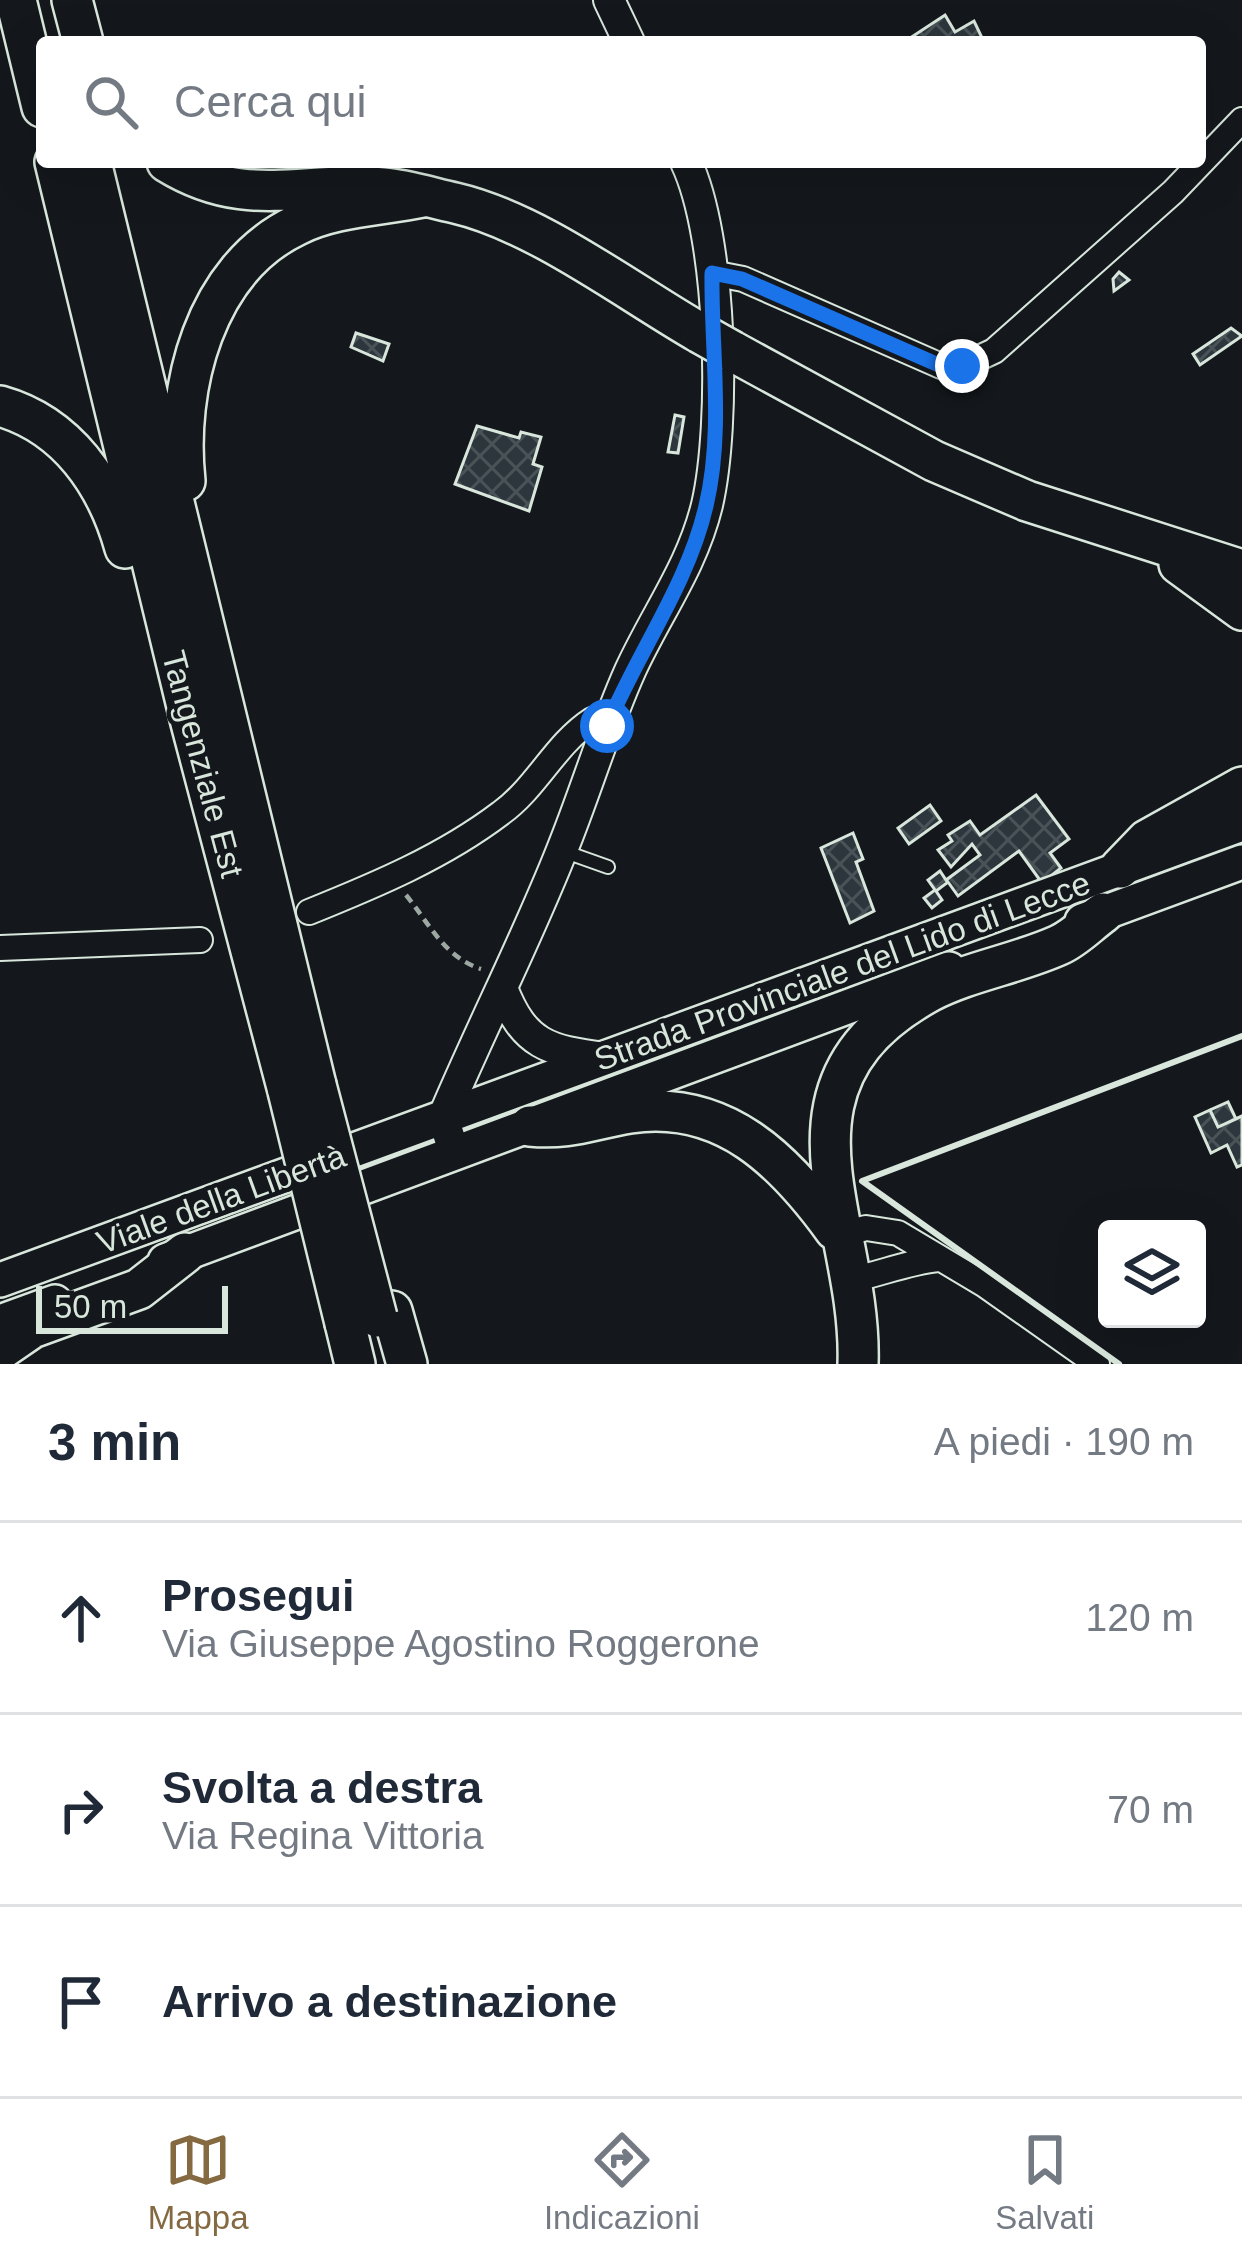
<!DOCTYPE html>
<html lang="it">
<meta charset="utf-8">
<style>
body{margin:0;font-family:Helvetica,sans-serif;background:#f6f6f7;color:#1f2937}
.controls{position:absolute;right:36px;bottom:36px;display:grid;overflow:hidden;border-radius:12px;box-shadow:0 12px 48px #0002}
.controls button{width:108px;height:108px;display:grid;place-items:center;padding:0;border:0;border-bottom:3px solid #e0e1e3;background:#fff;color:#1f2937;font:60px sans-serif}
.scale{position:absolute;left:36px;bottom:30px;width:192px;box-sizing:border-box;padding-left:12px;border:6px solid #d8e6dc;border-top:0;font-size:33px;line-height:42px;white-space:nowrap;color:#d8e6dc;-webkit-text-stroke:9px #14181c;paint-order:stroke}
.stop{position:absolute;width:36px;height:36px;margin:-27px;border:9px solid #1a73e8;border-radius:50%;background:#fff}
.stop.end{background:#1a73e8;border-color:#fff;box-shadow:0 3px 12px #0008}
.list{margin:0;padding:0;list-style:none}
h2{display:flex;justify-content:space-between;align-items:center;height:156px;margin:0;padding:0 48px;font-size:51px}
h2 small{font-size:39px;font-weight:400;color:#747a83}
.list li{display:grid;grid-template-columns:78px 1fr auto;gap:36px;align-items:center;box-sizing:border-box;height:192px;padding:0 48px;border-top:3px solid #e0e1e3}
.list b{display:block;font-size:45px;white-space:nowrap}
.list p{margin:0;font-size:39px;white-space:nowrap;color:#747a83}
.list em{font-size:39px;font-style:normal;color:#747a83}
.icon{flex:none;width:66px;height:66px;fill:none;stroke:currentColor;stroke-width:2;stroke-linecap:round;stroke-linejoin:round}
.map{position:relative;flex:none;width:1242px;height:1364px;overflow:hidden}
.search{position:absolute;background:#fff;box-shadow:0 12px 48px #0002;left:36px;right:36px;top:36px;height:132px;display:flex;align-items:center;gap:30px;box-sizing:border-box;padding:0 42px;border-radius:12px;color:#747a83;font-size:45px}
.sheet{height:732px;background:#fff}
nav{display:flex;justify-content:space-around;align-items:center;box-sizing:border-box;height:168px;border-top:3px solid #e0e1e3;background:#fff;font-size:33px;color:#747a83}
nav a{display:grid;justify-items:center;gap:6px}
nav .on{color:#846941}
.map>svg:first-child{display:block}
</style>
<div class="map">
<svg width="1242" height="1364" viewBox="0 0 1242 1364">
<defs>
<pattern id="building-cross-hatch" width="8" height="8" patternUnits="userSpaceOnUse" patternTransform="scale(3)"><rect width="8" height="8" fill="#2c363c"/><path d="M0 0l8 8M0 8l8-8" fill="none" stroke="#4a5358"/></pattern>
</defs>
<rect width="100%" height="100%" fill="#14181c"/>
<path fill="url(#building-cross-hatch)" stroke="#d8e6dc" stroke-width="3" d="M945,15L955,32L974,21L984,42H904Z
M1119,272L1129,280L1114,291L1113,279Z
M1231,328L1242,336L1200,365L1193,354Z
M356,333L389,344L383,361L351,347Z
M675,415L684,417L678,453L668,452Z
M477,426L519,438L521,432L541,437L533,464L542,467L529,511L455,484Z
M1036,795L1069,839L1050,853L1061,868L1042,883L1019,851L958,896L948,882L936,891L942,900L932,908L924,898L935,890L928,880L940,871L946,880L980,855L972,844L951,867L938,850L952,841L948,835L970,821L980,835Z
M930,805L941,821L909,844L898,828Z
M853,833L863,859L856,862L874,911L850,923L821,848Z
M1228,1102L1236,1119L1218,1127L1210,1110Z
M1210,1110L1218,1127L1242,1116V1165L1237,1167L1227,1145L1211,1153L1195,1117Z"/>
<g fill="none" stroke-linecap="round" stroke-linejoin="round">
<g stroke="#d8e6dc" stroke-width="16">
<path id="service" d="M563,851L608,867"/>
</g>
<g stroke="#d8e6dc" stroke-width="28">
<path id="minor" d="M712,273L743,279L941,366H962L994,351L1173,192L1242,120
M309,912C376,885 443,857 501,813C537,787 555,744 592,720L607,726
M0,948L200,940
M838,1235L866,1228L898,1233L985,1285L1097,1364
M850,1280C881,1274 907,1262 939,1259"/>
</g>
<g stroke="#d8e6dc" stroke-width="34">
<path id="tertiary" d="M609,0L629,42
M502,988C524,1045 548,1051 606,1058
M455,1154L443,1118C481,1028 526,941 562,850C586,791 604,729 630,671C656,614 692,567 707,505C726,423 722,238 686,162"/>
</g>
<g stroke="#d8e6dc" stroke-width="38">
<path id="secondary" d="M1082,921L1242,862
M165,1261L949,969
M0,1280L1242,824
M0,1322L55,1302"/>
</g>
<g stroke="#d8e6dc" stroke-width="44">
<path id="trunk" d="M16,0L42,107
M72,0L83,42
M55,162L191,723L288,1091
M91,162L316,1085
M167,162C246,211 302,180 383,188C407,190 432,198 455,203C537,222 627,291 700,333
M732,351L934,461L1027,501L1242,570
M0,406C67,425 107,483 125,548
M185,481C175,389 204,269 297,225C336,206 380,206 423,197
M1179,564L1242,610
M1120,868L1147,840L1242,787
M530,1126C570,1130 592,1119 630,1113C724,1099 785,1161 835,1230
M392,1311L407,1364
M345,1323L355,1364
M0,1350L32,1328L139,1289L185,1253
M858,1364C863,1221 757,1087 929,992C969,971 1017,964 1059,945C1075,938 1089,923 1103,913"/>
</g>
<path stroke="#9da8a2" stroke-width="4.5" stroke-dasharray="9 6" stroke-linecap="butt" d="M406,895C429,923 444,957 481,969"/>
<use href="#service" stroke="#14181c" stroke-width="12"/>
<use href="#minor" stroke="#14181c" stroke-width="24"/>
<use href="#tertiary" stroke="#14181c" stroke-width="30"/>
<use href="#secondary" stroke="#14181c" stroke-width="33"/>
<use href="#trunk" stroke="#14181c" stroke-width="39"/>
<g stroke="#d8e6dc" stroke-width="44" stroke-linecap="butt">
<path id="trunk-bridge" d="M700,333L732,351
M316,1085L377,1317
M288,1091L345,1323"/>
</g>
<use href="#trunk-bridge" stroke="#14181c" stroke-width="39"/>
<path stroke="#d8e6dc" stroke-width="6" d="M1119,1364L862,1181L1242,1036"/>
</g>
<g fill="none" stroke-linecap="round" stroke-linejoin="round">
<path stroke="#1a73e8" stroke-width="15" d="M607,726C638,652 688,584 706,506C724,430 711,350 712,273L742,279L941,366H962"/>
</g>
<g text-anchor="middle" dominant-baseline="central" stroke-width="9" stroke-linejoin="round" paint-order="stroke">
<g font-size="33" fill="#d8e6dc" stroke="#14181c">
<text transform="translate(203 764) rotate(75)">Tangenziale Est</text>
<text transform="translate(842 971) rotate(-20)">Strada Provinciale del Lido di Lecce</text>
<text transform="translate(221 1199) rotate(-20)">Viale della Libertà</text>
</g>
</g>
</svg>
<div class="controls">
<button><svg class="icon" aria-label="layers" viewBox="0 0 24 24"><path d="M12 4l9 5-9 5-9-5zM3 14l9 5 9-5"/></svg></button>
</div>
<div class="scale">50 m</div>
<div class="stop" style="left:607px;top:726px"></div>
<div class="stop end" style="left:962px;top:366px"></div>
<div class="search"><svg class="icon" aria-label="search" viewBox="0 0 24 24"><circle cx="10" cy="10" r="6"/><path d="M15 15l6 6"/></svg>Cerca qui</div>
</div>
<section class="sheet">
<h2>3 min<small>A piedi · 190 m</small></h2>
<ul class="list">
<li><svg class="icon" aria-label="ahead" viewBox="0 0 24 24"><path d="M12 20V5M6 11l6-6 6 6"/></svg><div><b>Prosegui</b><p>Via Giuseppe Agostino Roggerone</p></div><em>120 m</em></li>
<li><svg class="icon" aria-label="right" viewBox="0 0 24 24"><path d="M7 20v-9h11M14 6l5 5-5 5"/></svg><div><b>Svolta a destra</b><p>Via Regina Vittoria</p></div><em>70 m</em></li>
<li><svg class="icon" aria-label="arrive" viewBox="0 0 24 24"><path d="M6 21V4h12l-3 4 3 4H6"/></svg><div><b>Arrivo a destinazione</b></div></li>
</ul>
</section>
<nav>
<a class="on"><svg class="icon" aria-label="map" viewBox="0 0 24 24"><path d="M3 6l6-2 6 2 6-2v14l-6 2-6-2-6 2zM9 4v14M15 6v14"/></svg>Mappa</a>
<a><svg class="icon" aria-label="directions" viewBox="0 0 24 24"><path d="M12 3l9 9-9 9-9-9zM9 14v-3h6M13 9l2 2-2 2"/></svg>Indicazioni</a>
<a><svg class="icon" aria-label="saved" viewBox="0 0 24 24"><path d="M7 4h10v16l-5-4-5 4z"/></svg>Salvati</a>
</nav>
